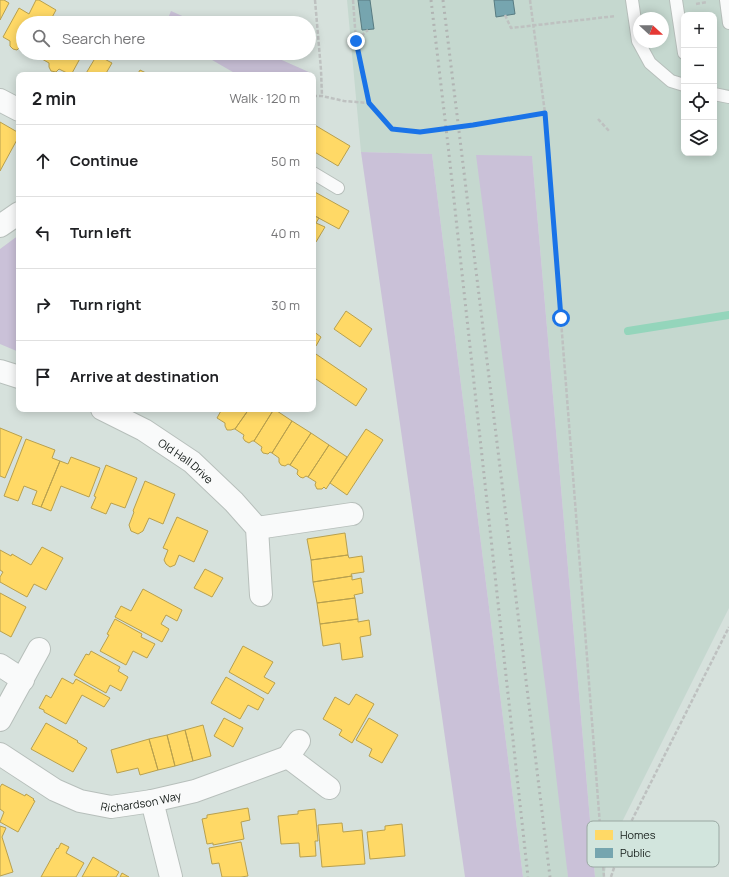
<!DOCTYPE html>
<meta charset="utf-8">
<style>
body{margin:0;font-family:Manrope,sans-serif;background:#f2f2f2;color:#202124}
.controls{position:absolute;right:12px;top:12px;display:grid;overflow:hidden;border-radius:8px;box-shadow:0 2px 10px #0003}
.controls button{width:36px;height:36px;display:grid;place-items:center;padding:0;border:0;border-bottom:1px solid #e0e0e0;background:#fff;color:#202124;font:20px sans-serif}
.compass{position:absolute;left:633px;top:12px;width:36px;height:36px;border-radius:50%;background:#fff;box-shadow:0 2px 10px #0003;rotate:111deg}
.stop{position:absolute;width:12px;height:12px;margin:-9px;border:3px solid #1a73e8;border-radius:50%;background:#fff}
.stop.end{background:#1a73e8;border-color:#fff;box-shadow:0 1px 4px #0008}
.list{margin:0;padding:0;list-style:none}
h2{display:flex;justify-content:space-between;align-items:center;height:52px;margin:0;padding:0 16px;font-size:17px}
h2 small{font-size:13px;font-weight:400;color:#757577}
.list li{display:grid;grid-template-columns:26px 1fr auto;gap:12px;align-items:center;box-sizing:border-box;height:72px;padding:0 16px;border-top:1px solid #e0e0e0}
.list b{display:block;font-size:15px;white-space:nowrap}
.list em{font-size:13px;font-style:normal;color:#757577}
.icon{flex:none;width:22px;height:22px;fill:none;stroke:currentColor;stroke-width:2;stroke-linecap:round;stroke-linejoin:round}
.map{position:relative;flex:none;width:729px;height:877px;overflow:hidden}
.search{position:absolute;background:#fff;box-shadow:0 2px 10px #0003;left:16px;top:16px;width:300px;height:44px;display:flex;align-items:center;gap:10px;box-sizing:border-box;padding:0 14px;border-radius:22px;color:#757577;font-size:15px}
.panel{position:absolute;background:#fff;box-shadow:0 2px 10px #0003;left:16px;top:72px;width:300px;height:340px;border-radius:8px}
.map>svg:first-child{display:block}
</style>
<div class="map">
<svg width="729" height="877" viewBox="0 0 729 877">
<rect width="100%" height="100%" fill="#d6e1dc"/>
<path fill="#c5d8cf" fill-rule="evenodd" d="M347,0H729V608L610,846L604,877H595L532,156L568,877H523L432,154L361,152ZM684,15H714V153H684ZM639,18H663V42H639Z"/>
<path fill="#cac1d8" d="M171,11L198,23H166Z
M200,53H266L311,73V75H238Z
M361,152L432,154L523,877H465Z
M476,155L532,156L595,877H568L547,699Z
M19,235V352L0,344V249Z"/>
<path fill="#ffd966" stroke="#b8a04e" d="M0,0H4L9,3L0,20Z
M36,0H39L56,10L49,23H23V49L20,47L17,50L13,49L10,46V41L3,37L19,8L29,14Z
M45,53H83L71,75L59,69L56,72L51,71L49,67V63L42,59Z
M97,55L112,63L105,75H85Z
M140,70L150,75H137Z
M0,122L19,133V136L0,171Z
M313,124L350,146L338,166L313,151Z
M313,191L349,211L339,229L313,215Z
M313,215L319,218L316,223L325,227L316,242L313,240Z
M346,311L372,329L360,347L334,329Z
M313,331L321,337L316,346L313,345Z
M313,352L367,389L356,406L313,377Z
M222,409H249L235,429H234L231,430H227L225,426V423L217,418Z
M249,409H274L254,441H252L249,443L245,441L243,438L244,435L235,429Z
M274,409L292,421L272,453L270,452L268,454L263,453L261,450L262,447L254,441Z
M292,421L311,433L290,465L288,464L285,466L281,465L279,462V458L272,453Z
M0,428L22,437L5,478L0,476Z
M366,429L383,440L347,495L330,483Z
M311,433L329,445L308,477L306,476L303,478L300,477L297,474L298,470L290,465Z
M26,439L55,450L52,458L60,461L41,507L32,504L37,491L24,486L18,501L4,496Z
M329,445L347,457L326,489L324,487L322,489H317L315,485L316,482L308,477Z
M71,457L100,468L89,497L61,486L51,511L41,507L60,461L68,464Z
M106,465L137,478L125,508L111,503L106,514L91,508L96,497L94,496Z
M145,481L175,494L163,524L149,518L143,531L138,534L131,531L129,525L134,512L133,511Z
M177,517L208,531L194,562L179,555L175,565L170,567L166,564L164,560L168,550L163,548Z
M345,533L348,555L311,560L307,539Z
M42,547L63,558L46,590L34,584L27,597L0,582V577L3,572L0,570V550L11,556L12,554L31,565Z
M348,555L349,558L362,556L364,572L351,574L352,576L313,582L311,560Z
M205,569L223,578L212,597L194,588Z
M352,576V580L361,578L363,593L354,595L355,598L317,603L313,582Z
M143,589L182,610L177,621L166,615L161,624L169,629L162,642L115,617L121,606L131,611Z
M0,593L26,607L11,637L0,631Z
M355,598L358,619L320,624L317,603Z
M115,619L142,634L141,637L155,644L147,658L133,651L126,665L100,651L109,635L107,634Z
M358,619V622L369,620L371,635L360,637L363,657L342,660L340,643L323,646L320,624Z
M243,646L273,662L264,677L275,683L268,694L229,672Z
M91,651L120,667L118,671L128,677L121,691L110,685L106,693L74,675L86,654L89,655Z
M226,677L264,699L258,710L248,705L240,719L211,703Z
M62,678L73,684L76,679L110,698L104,707L82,695L66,724L44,712V710L39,708L46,695L51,698Z
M356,694L374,704L352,743L339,735L342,730L323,719L335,697L349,705Z
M224,718L243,728L233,747L214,736Z
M369,718L398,735L382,763L369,756L372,749L356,740Z
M46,723L78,741L77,742L87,748L73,772L31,749Z
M203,725L211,756L193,761L185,730Z
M185,730L193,761L175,766L167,735Z
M167,735L175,766L158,770L149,739Z
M149,739L158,770L140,775L138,768L117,773L111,750Z
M2,784L25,796L26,794L34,799L33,800L35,801L18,832L0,822L4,812L0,809V787Z
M248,808L250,820L241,822L244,839L213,845V843L207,844L202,819L207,818V815Z
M315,809L318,841H315L316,856L300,857L299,843L281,844L278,816L298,814V811Z
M342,823L343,832L362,830L365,864L322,867L318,825Z
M402,824L405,856L370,859L367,832L385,830V826Z
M0,826L6,828L2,837L13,872L0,876Z
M241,842L248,876L241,877H222L219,863L212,864L209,848Z
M61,843L69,847L66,853L84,863L76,877H41L57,848L58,849Z
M93,857L119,872L116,877H82Z
M122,873L129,877H120Z"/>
<path fill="#76a5af" stroke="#587b81" d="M358,0H370L374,29L362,30Z
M494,0H513L515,14L496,17Z"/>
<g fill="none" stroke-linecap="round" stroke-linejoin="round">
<path stroke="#94d5bb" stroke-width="8" d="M628,331L729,315"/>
<g stroke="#b7bfbb" stroke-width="14">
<path id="service" d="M632,0L638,41L650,63L671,81L684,85
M676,0L684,53
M726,0L729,23
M714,94L729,97
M313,173L338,188"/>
</g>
<g stroke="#b7bfbb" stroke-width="24">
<g id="minor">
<path d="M0,100L19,110"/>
<path d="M0,226L19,213"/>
<path d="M0,371L19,377"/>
<path id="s1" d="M102,409L144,430L192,462L234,502L257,528L261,595"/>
<path d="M257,528L352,514"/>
<path d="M0,665L23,680"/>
<path d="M0,720L39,649"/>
<path d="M299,741L288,757L329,788"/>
<path id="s2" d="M0,754L55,790L80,801L111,807L152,801L195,791L288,757"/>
<path d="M152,801L171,877"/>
</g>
</g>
<path stroke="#bec1c0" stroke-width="2.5" stroke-dasharray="4 2" stroke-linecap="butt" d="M315,0L321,70L322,96
M353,0L356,41L369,103L392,129L420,132L473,125L545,113
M530,0L545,113L604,877
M696,4L707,2
M505,15L511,28L616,16
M357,40L368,30
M313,96H322L344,101L369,103
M598,119L610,132
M611,877L625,834L729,627"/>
<use href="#service" stroke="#f9fafa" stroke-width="12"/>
<use href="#minor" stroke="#f9fafa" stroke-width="22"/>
<path stroke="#b1b4b3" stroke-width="3" stroke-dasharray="2 4" stroke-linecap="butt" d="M431,0L448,145L528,877
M443,0L550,877"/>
</g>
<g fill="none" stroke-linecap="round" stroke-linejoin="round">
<path stroke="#1a73e8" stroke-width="5" d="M356,41L369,103L392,129L420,132L473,125L545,113L561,318"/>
</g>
<g text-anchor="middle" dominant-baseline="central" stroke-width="4" stroke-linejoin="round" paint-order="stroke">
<g font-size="11" fill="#131a17" stroke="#d2e5dd">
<text stroke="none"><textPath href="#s1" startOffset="99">Old Hall Drive</textPath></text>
<text stroke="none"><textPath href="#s2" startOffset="155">Richardson Way</textPath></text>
</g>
</g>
<rect x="587" y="821" width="132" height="46" rx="6" fill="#d2e5dd" stroke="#99a8a2" stroke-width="1"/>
<rect x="595" y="830" width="18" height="10" fill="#ffd966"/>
<rect x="595" y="848" width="18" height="10" fill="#76a5af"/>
<g font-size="11" fill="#131a17">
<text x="620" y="839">Homes</text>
<text x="620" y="857">Public</text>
</g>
</svg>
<div class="controls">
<button>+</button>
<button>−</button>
<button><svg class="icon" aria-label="locate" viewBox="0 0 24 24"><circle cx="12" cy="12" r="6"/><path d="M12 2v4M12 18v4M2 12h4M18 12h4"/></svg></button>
<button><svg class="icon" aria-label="layers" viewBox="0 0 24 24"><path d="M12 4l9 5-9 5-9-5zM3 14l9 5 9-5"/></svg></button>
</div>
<svg class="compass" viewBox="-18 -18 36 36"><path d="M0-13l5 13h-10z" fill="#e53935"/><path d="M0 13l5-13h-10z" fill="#757577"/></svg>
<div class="stop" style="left:561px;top:318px"></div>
<div class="stop end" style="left:356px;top:41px"></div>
<div class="search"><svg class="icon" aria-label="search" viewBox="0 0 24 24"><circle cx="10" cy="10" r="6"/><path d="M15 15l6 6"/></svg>Search here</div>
<section class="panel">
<h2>2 min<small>Walk · 120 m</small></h2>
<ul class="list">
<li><svg class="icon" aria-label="ahead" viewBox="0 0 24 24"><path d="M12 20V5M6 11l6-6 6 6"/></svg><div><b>Continue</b></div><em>50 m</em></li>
<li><svg class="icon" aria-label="left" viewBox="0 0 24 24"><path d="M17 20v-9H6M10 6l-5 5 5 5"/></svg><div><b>Turn left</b></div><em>40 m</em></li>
<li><svg class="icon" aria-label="right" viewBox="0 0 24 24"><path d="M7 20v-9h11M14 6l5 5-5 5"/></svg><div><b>Turn right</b></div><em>30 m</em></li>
<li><svg class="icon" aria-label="arrive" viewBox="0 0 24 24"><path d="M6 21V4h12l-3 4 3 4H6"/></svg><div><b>Arrive at destination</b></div></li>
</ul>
</section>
</div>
